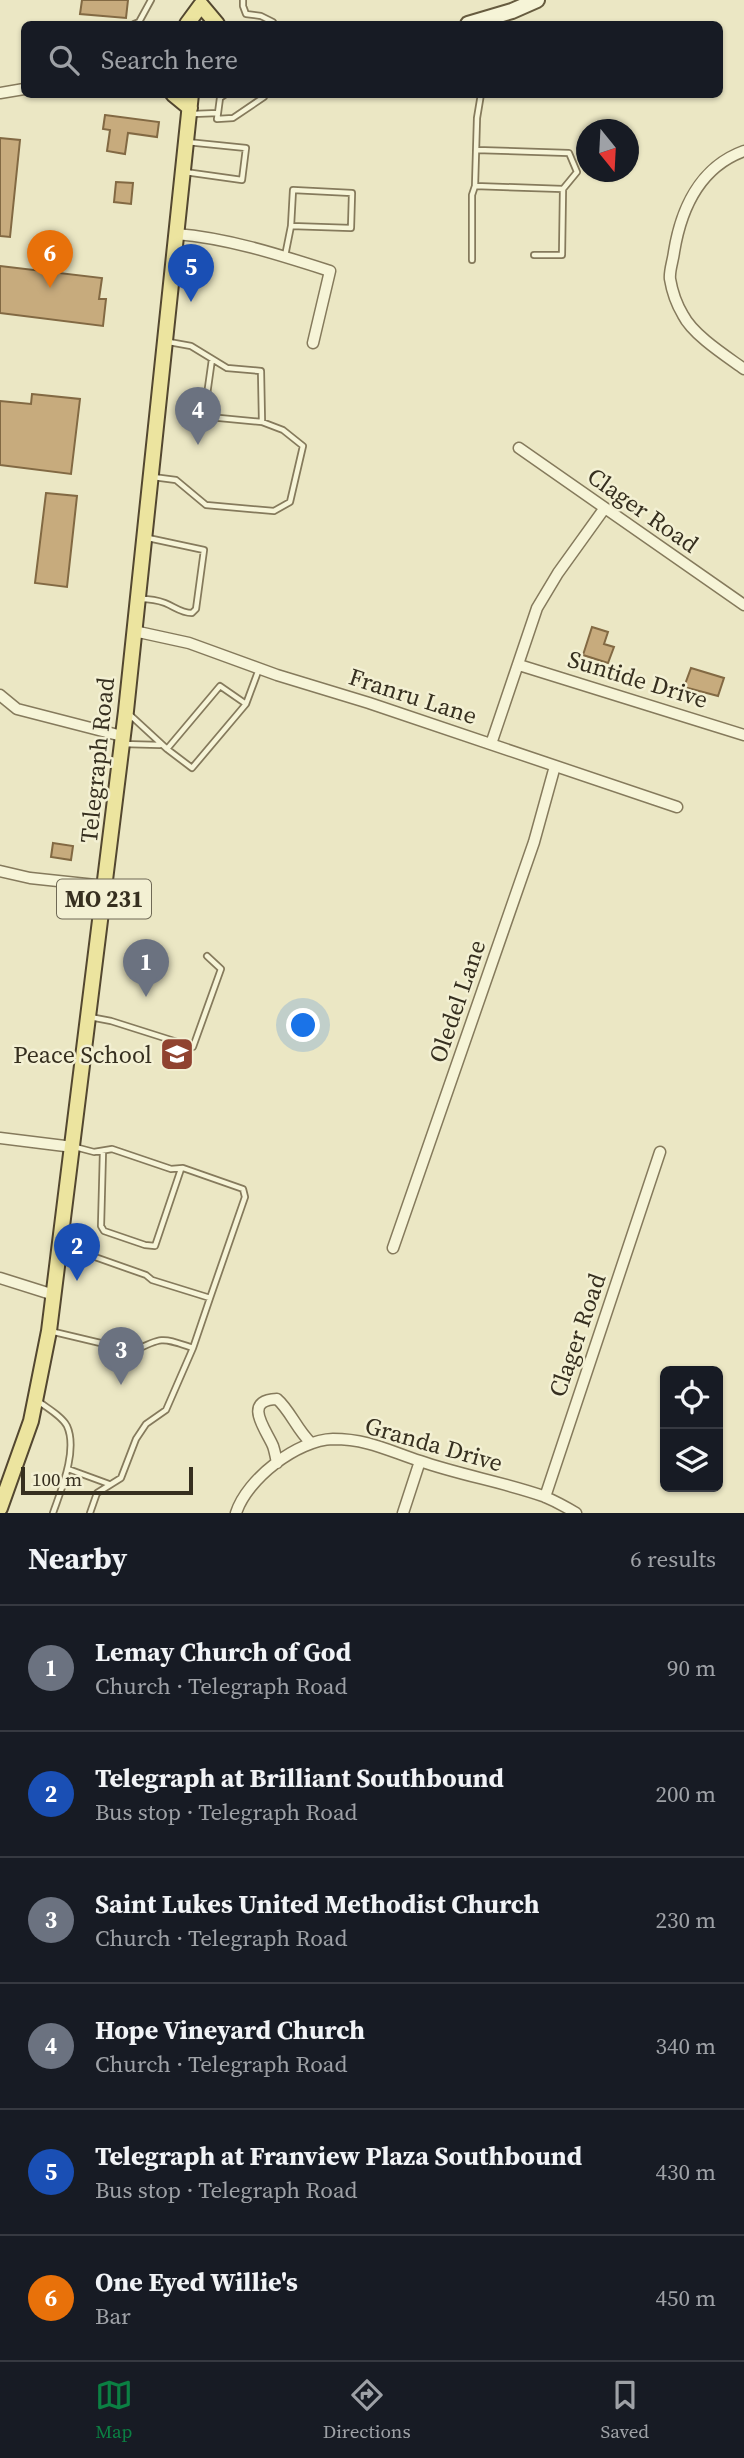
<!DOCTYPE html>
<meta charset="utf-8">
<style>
body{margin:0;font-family:"Source Serif 4",serif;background:#242831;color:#f1f3f6}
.controls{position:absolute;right:21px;bottom:21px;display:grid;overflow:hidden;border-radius:10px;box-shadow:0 2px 5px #0004}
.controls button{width:63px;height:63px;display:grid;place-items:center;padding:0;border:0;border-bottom:2px solid #363941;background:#171b24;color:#f1f3f6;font:35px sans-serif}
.compass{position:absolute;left:576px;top:119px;width:63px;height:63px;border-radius:50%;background:#171b24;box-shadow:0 2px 5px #0004;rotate:162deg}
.scale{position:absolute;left:21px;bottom:18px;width:172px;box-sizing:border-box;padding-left:7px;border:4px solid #362f1f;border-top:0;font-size:19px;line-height:24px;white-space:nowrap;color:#362f1f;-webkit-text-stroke:5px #f3f0d3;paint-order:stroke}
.you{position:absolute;left:304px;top:1026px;width:24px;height:24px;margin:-18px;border:5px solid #fff;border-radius:50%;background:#1a73e8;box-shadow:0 0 0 10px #1a73e833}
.badge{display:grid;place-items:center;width:46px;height:46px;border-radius:50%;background:#0b8043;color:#fff;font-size:23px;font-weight:700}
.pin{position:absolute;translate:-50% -58px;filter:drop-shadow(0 2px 4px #0008)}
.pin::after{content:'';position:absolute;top:37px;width:24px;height:21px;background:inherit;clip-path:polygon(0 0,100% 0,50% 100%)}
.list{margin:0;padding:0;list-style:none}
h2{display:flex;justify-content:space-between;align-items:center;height:91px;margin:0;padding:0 28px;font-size:30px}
h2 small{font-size:23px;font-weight:400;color:#9ea1a6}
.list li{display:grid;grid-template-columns:46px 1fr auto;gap:21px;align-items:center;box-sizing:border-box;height:126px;padding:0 28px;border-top:2px solid #363941}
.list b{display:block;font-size:26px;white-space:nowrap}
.list p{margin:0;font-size:23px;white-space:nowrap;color:#9ea1a6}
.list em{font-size:23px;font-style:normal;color:#9ea1a6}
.icon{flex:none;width:38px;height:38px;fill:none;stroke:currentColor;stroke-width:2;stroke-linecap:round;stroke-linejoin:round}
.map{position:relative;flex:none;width:744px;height:1513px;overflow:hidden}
.search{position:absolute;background:#171b24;box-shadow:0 2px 5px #0004;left:21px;right:21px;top:21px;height:77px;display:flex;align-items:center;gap:18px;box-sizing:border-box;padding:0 24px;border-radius:10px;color:#9ea1a6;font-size:26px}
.sheet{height:847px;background:#171b24}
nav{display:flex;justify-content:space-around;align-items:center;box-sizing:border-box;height:98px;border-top:2px solid #363941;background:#171b24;font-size:19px;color:#9ea1a6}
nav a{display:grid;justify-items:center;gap:4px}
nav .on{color:#0b8043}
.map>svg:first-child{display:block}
</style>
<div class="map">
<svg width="744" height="1513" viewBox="0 0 744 1513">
<rect width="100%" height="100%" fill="#ebe7c4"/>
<path fill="#c7ab7d" stroke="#826943" stroke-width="2" d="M82,0H128L126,18L80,14Z
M105,115L159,122L157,137L128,133L125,154L107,151L110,130L103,129Z
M0,138L20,140L10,237L0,236Z
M116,182L133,183L131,204L114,202Z
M0,266L102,278L99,299H106L103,326L0,313Z
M32,394L80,399L71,474L0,465V401L31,404Z
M46,493L77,496L67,587L35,583Z
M592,627L608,632L604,644L614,647L608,663L583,655Z
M691,668L724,678L718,696L684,687Z
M53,843L73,846L71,860L51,857Z"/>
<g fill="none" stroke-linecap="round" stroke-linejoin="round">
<g stroke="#857a5c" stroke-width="8">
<path id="lane" d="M243,0V6L246,14L261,16L273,22L274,24
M134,24L139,22L151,0
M218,113L220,98L226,94
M193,114L218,113L217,119L233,118L264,97V94
M476,150L569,153L577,172L563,189L562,255H534
M185,172L242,180L246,148L187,142
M475,186L563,189
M285,256L291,226L293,190L352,193L351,228L291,226
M472,260V195L475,186L477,118L481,94
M212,359L205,409L209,417L262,422
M153,477L176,480L206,505L274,511L290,502L303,446L283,430L262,422L261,371L227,368L191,346L169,342
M141,599C149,599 157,600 165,603C175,607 181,613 192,613L196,609L204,550L148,538
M246,704L220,686L167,749L192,768L246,704L259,669
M129,714L167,749
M123,744L160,745
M90,1017L111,1021L193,1047L221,969L207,956
M103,1151L101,1226L104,1231L145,1245L155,1246L181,1169
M61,1245L146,1275L152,1280L210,1298L245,1197L243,1189L183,1168L171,1169L112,1149L94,1152L75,1147
M50,1331L134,1351C163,1336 163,1338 193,1348L166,1410L146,1424L136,1439L121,1478L97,1493L90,1513
M193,1348L210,1298
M38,1401C47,1408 62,1416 67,1426C78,1450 61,1490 53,1513
M68,1469L109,1484"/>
</g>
<g stroke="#857a5c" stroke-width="13">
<path id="street" d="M0,93L24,89
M744,151C700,167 681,209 674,252C673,261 669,271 670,279C672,291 677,305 683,315C693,335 726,356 744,369
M176,234C228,238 280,255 330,271L313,343
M519,448L744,605
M134,631L189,643L277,675L369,703L677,807
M519,665L744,735
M0,695L17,709L122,736
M491,744L537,608L558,573L604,509
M0,871L30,878L105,886
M0,1138L73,1147
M393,1248L534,842L555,766
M0,1278L54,1295
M277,1463C276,1458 275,1452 273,1446C267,1431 241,1400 277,1399C290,1410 297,1430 311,1443
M545,1497L660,1152
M236,1513C247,1479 297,1440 333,1439C368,1439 389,1451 420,1461C460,1475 503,1482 543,1496C555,1501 566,1507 576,1513
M403,1513L420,1461"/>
</g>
<g stroke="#665b3f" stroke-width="18">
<path id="secondary" d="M468,24L512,11L537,0"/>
</g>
<g stroke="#534730" stroke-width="18">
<path id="primary" d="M201,5L217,24
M187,24L201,5
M173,94L190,108
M0,1508L31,1421L49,1331L126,711L191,94"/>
</g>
<use href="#lane" stroke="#f6f4d7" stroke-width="4.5"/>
<use href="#street" stroke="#f6f4d7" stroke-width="10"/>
<use href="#secondary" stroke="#f6f4d7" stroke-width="14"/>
<use href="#primary" stroke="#ece49f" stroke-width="14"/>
</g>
<defs>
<g id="school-square" transform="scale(1.75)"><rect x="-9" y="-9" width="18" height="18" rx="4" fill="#904330" stroke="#f3f0d3"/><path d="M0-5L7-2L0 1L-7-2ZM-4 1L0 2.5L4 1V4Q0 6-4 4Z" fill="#fff"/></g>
</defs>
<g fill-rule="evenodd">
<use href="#school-square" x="177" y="1054"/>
</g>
<g text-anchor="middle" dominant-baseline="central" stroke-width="5" stroke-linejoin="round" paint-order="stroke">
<rect fill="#f3f0d3" stroke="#6f6955" stroke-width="2" x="57" y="879.5" width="94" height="39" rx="5"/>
<g font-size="23" font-weight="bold" fill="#362f1f">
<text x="104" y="899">MO 231</text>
</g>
<g font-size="24" fill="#362f1f" stroke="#f3f0d3">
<text transform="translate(643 510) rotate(35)">Clager Road</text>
<text transform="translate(638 679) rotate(17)">Suntide Drive</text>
<text transform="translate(413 696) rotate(18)">Franru Lane</text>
<text transform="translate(97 760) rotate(-84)">Telegraph Road</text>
<text transform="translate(457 1001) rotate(-71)">Oledel Lane</text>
<text transform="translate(577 1335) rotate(-71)">Clager Road</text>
<text transform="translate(434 1444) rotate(16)">Granda Drive</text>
</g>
<g font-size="24" fill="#362f1f" stroke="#f3f0d3" text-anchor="end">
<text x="152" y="1054">Peace School</text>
</g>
</g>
</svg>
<div class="controls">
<button><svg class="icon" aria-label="locate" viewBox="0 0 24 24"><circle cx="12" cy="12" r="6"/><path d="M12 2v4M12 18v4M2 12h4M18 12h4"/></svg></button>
<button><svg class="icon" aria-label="layers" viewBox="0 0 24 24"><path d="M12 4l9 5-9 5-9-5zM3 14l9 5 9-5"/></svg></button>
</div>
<svg class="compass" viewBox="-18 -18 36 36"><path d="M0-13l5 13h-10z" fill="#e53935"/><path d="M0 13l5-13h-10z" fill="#9ea1a6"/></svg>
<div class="scale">100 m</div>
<div class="you"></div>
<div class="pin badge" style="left:146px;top:997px;background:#6b7280">1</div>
<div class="pin badge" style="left:77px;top:1281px;background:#1a4fb4">2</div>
<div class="pin badge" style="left:121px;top:1385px;background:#6b7280">3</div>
<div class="pin badge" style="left:198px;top:445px;background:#6b7280">4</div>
<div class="pin badge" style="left:191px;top:302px;background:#1a4fb4">5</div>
<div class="pin badge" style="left:50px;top:288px;background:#e8710a">6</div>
<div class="search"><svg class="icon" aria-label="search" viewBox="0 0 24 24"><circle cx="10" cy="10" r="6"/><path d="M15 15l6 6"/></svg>Search here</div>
</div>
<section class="sheet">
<h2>Nearby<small>6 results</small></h2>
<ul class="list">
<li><span class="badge" style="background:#6b7280">1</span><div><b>Lemay Church of God</b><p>Church · Telegraph Road</p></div><em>90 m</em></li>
<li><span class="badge" style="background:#1a4fb4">2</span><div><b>Telegraph at Brilliant Southbound</b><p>Bus stop · Telegraph Road</p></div><em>200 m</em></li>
<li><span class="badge" style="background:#6b7280">3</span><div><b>Saint Lukes United Methodist Church</b><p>Church · Telegraph Road</p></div><em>230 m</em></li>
<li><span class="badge" style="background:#6b7280">4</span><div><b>Hope Vineyard Church</b><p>Church · Telegraph Road</p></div><em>340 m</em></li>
<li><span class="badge" style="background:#1a4fb4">5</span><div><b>Telegraph at Franview Plaza Southbound</b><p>Bus stop · Telegraph Road</p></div><em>430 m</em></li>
<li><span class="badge" style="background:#e8710a">6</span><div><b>One Eyed Willie's</b><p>Bar</p></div><em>450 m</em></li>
</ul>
</section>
<nav>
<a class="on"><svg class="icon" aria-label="map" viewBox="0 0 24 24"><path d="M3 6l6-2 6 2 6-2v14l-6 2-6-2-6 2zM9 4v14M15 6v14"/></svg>Map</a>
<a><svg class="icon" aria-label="directions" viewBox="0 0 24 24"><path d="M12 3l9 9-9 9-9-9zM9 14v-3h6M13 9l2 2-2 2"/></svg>Directions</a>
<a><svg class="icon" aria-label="saved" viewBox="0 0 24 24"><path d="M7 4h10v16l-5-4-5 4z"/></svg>Saved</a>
</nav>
